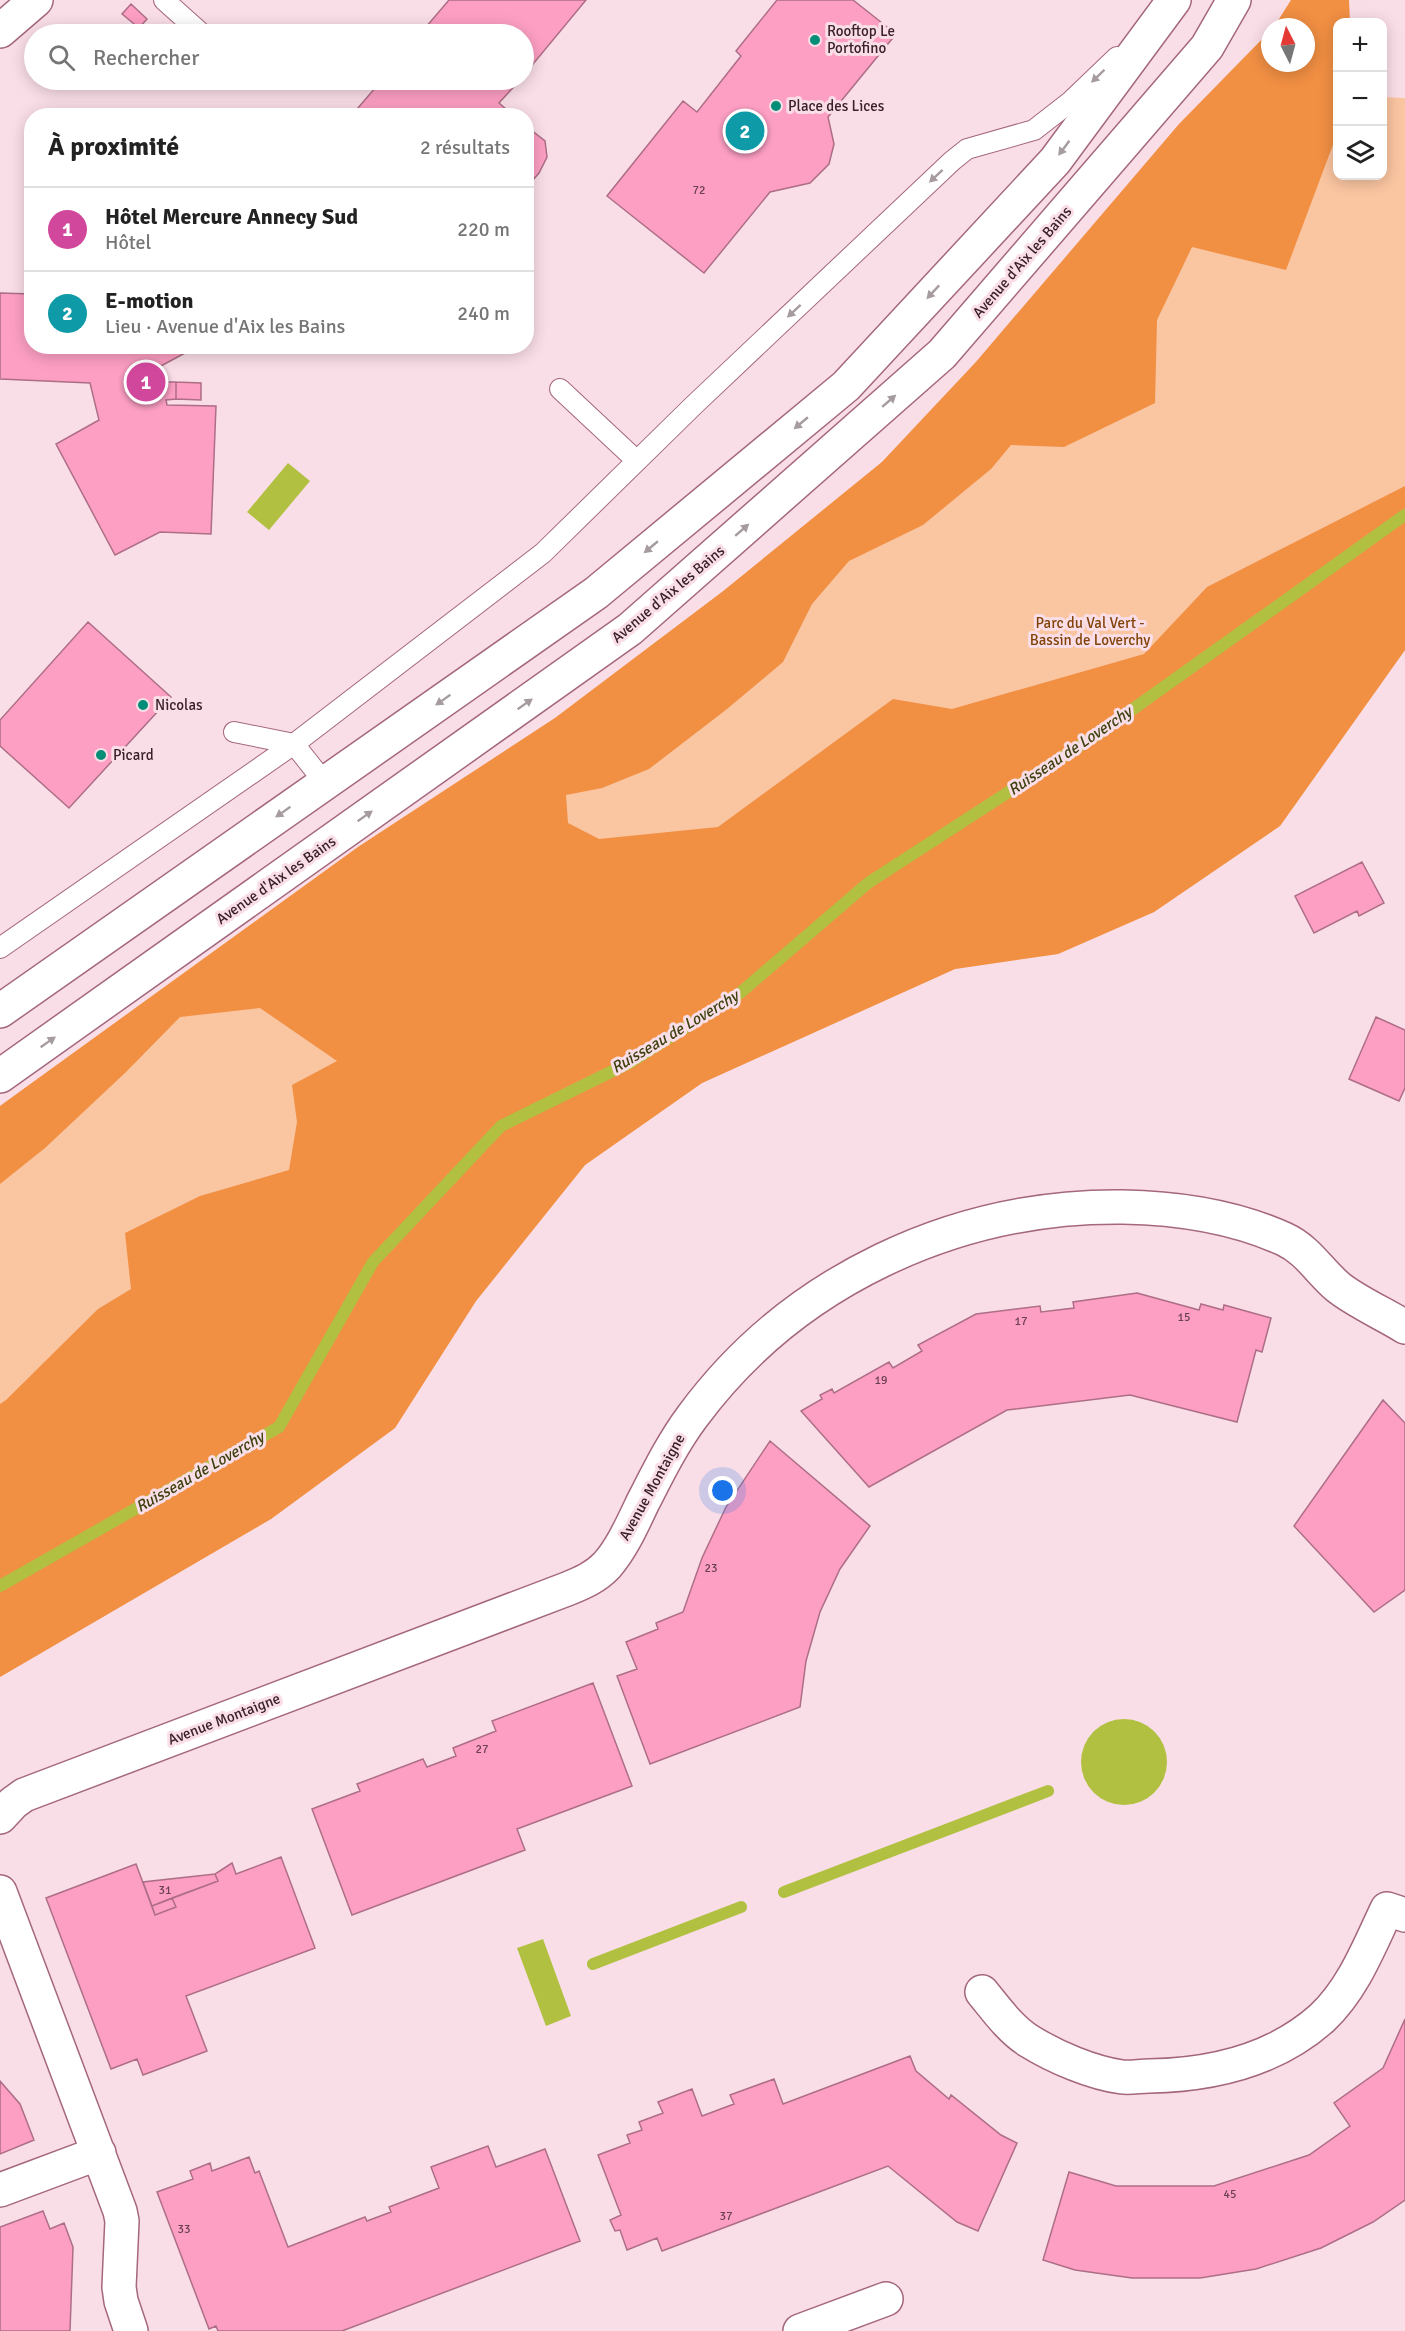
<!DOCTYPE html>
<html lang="fr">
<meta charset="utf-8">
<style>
body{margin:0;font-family:Signika,sans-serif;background:#f2f2f2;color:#222}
.controls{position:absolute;right:18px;top:18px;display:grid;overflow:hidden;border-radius:12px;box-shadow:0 3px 15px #0003}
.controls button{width:54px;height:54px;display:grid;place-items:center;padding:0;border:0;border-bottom:2px solid #e0e0e0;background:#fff;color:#222;font:30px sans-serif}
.compass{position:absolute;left:1261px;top:18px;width:54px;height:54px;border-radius:50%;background:#fff;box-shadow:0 3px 15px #0003;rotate:354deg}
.you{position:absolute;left:723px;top:1491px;width:21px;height:21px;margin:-15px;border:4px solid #fff;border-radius:50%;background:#1a73e8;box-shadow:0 0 0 9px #1a73e833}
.badge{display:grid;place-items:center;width:39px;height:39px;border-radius:50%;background:#7c3aed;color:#fff;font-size:20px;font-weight:700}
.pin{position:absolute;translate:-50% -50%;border:3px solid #fff;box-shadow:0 2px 6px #0006}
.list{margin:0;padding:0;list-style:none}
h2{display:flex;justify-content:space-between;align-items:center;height:78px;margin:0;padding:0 24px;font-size:26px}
h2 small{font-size:20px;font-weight:400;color:#767676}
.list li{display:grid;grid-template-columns:39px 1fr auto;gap:18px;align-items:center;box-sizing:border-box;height:84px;padding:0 24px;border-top:2px solid #e0e0e0}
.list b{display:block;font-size:22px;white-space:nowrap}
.list p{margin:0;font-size:20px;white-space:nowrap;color:#767676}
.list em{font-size:20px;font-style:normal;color:#767676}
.icon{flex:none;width:33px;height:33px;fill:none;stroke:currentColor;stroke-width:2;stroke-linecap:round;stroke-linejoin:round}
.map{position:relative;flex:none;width:1405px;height:2331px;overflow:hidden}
.search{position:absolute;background:#fff;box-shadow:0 3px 15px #0003;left:24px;top:24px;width:510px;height:66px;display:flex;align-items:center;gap:15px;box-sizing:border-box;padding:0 21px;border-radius:33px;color:#767676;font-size:22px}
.panel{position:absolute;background:#fff;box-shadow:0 3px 15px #0003;left:24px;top:108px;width:510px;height:246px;border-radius:24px}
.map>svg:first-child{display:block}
</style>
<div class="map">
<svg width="1405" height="2331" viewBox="0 0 1405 2331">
<rect width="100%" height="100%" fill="#fadee7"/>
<path fill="#fac5a1" d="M1337,94L1338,176H1382L1383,97L1405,98V650L1280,826L1154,912L1058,954L955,969L702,1083L585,1165L476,1301L395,1428L271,1519L0,1677V1106L358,847L555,718L722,592L882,462L975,363Z"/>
<path fill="#f18f43" d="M1291,0H1349L1350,22H1338L1337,134L1286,270L1192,247L1157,320L1155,403L1064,447L1011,445L991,469L923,525L849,561L812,604L783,662L727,709L649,769L602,788L566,795L568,823L599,839L718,827L893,699L952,709L1144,654L1207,587L1405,486V650L1280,826L1154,912L1058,954L955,969L702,1083L585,1165L476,1301L395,1428L271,1519L0,1677V1404L6,1400L98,1309L131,1289L125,1233L200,1196L289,1170L297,1122L292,1085L337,1061L260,1008L180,1017L126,1072L45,1148L0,1184V1106L358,847L555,718L722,592L882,462L975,363L1179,124L1270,31V63H1306V27H1274Z"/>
<path fill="#b2c042" d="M288,463L310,481L269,530L247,512Z
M1081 1762a43 43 0 1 1 86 0a43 43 0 1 1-86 0Z
M543,1939L571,2016L546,2026L517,1948Z"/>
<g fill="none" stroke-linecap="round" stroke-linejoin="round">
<path stroke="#b2c042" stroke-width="12" d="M0,1586L279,1427L373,1262L501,1126L631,1062L740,993L868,883L1098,734L1405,515
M784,1892L1048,1791
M593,1964L741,1907"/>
</g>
<path fill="#fd9fc3" stroke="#ad6e86" stroke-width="1.5" d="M449,0H586L524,75V34H420Z
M777,0H853L896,34L828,117L834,144L829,164L810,183L770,192L704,273L607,196L683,101L697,112L741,56L736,51Z
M131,4L147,19L139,28L122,14Z
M382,80H520L499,103L514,116H351Z
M526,126L545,141L547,157L539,173L526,188Z
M0,293L32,294V346H198L159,367L162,382H176V399L166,400L167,405L216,406L211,534L160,532L115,555L56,444L99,420L90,383L0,379Z
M176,382L201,383V400L176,399Z
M88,622L171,697L69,808L0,746V720Z
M1362,862L1384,903L1359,916L1357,911L1314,933L1295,896Z
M1376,1017L1405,1030V1088L1399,1101L1349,1079Z
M1137,1293L1199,1310L1201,1304L1223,1310L1224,1305L1271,1318L1262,1352L1256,1350L1237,1422L1130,1395L1007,1410L869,1487L801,1411L822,1399L820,1395L832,1389L834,1393L889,1362L893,1368L922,1351L918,1345L976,1314L1040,1306L1041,1312L1074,1308L1073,1302Z
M1383,1400L1405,1423V1590L1374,1612L1294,1526Z
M770,1441L870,1526L840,1569L820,1612L806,1661L800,1707L650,1764L617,1676L637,1669L626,1642L658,1629L656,1623L683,1612L702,1558L726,1507Z
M593,1683L632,1786L517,1829L525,1850L352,1915L312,1809L360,1791L357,1784L423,1759L427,1767L456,1756L453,1748L496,1731L492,1721Z
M281,1857L315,1948L186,1996L207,2051L143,2075L137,2059L111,2069L46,1898L136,1864L155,1915L176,1907L172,1898L218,1881L215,1874L232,1863L236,1874Z
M215,1874L218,1881L152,1906L143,1882Z
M172,1898L176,1907L155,1915L152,1906Z
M1405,2019V2200L1373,2222L1321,2248L1256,2269L1200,2278H1132L1075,2270L1043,2260L1069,2172L1116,2186H1214L1309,2155L1350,2126L1334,2103L1383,2068Z
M910,2056L916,2071L949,2099L951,2095L1001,2135L1017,2143L978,2231L957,2222L888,2166L662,2251L657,2238L627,2250L620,2230L615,2231L610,2220L621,2215L598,2155L630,2143L627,2135L642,2130L639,2122L663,2113L658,2102L692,2089L702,2116L734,2104L730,2095L774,2079L783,2104Z
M0,2081L20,2104L34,2140L0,2154Z
M488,2146L496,2167L545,2149L580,2241L342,2331H218L216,2326L209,2329L157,2192L193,2179L190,2171L210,2163L212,2171L249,2157L255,2173L259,2171L288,2247L365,2217L367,2221L391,2212L389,2207L439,2188L431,2167Z
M43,2211L50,2229L64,2223L73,2247L70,2331H0V2227Z"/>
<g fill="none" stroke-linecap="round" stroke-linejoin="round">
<g stroke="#a4677e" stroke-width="22">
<path id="lane" d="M164,0L202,34
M560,389L637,461
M234,732L294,744L325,783
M0,948L294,744L543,553L694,405L952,161L967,149L1034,130L1070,102L1117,57"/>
</g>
<g stroke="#a4677e" stroke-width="36">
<path id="street" d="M0,31L36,0
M0,1817L13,1803L24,1795L567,1589C582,1583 596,1577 607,1565C622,1548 633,1523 643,1502C658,1473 672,1444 692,1417C792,1281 955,1205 1123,1207C1179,1208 1233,1216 1284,1239C1308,1250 1319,1271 1338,1287C1355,1301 1386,1315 1405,1327
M0,1892L120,2211L122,2221L119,2287L121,2301L131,2331
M982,1992C996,2009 1010,2029 1029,2041C1055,2057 1092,2073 1122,2077C1131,2078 1140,2076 1149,2076C1211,2075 1275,2060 1322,2018C1353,1989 1369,1947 1387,1909L1405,1915
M0,2190L99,2153
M800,2331L886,2299"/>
</g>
<g stroke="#a4677e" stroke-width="36">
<path id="primary" d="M0,1011L596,593L846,386L1055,161L1174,0
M0,1076L630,629L942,354L1207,47L1234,0"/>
</g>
<use href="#lane" stroke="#fff" stroke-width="20"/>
<use href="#street" stroke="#fff" stroke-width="33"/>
<use href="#primary" stroke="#fff" stroke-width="33"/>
</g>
<defs><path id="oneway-solid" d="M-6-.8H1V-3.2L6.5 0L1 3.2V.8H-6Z" transform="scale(1.5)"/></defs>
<g fill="#a69b9f">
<use href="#oneway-solid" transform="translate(1098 76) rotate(136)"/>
<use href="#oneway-solid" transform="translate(1064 148) rotate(127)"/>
<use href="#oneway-solid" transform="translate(936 176) rotate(137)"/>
<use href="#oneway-solid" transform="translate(933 292) rotate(133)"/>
<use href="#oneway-solid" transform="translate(794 311) rotate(137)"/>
<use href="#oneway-solid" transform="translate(889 401) rotate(-41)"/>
<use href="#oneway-solid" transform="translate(801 423) rotate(140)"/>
<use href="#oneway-solid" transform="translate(742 530) rotate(-41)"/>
<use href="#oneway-solid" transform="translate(651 547) rotate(140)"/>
<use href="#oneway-solid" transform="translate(443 700) rotate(145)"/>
<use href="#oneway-solid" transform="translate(525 704) rotate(-35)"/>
<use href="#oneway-solid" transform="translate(283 812) rotate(145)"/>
<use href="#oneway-solid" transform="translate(365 816) rotate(-35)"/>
<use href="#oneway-solid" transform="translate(48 1042) rotate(-35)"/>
</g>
<g fill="#048e77" stroke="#fadee7" stroke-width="2">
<circle cx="815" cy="40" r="6"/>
<circle cx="776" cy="106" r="6"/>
<circle cx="143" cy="705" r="6"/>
<circle cx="101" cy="755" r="6"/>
</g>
<g text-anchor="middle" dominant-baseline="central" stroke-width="6" stroke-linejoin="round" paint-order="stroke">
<g font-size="12" fill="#6a4050">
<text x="699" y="190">72</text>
<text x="1184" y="1317">15</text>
<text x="1021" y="1321">17</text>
<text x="881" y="1380">19</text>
<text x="711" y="1568">23</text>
<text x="482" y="1749">27</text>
<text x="165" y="1890">31</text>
<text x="1230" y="2194">45</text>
<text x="726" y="2216">37</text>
<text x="184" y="2229">33</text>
</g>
<g font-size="15" fill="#392029" stroke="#fadee7" text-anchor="start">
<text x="827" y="31">Rooftop Le<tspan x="827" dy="17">Portofino</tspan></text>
<text x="788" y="106">Place des Lices</text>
<text x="155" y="705">Nicolas</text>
<text x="113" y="755">Picard</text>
</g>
<g font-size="15" fill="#392029" stroke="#fadee7">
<text transform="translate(1022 262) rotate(-49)">Avenue d'Aix les Bains</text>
<text transform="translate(668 594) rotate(-40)">Avenue d'Aix les Bains</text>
<text transform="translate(276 880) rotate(-35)">Avenue d'Aix les Bains</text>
<text transform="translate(652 1487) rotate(-61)">Avenue Montaigne</text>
<text transform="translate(224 1719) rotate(-21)">Avenue Montaigne</text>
</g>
<g font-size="15" fill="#824308" stroke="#fadee7">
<text x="1090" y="623">Parc du Val Vert -<tspan x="1090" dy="17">Bassin de Loverchy</tspan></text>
</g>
<g font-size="16" font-style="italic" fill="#3c420f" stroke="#fadee7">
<text transform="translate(1070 751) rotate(-34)">Ruisseau de Loverchy</text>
<text transform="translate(675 1032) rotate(-31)">Ruisseau de Loverchy</text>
<text transform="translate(200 1472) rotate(-30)">Ruisseau de Loverchy</text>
</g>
</g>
</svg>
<div class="controls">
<button>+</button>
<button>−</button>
<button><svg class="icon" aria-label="layers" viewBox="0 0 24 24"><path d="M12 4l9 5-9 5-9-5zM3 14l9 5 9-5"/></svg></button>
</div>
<svg class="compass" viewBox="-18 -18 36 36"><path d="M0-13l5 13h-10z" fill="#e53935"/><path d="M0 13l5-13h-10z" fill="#767676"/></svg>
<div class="you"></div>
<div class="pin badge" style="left:146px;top:382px;background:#d1479c">1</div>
<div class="pin badge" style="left:745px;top:131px;background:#0f9aa8">2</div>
<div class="search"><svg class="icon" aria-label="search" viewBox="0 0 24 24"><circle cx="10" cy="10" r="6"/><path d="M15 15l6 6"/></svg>Rechercher</div>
<section class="panel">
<h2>À proximité<small>2 résultats</small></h2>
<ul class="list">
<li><span class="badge" style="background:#d1479c">1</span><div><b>Hôtel Mercure Annecy Sud</b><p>Hôtel</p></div><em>220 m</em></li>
<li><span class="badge" style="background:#0f9aa8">2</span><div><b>E-motion</b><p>Lieu · Avenue d'Aix les Bains</p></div><em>240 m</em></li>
</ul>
</section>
</div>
